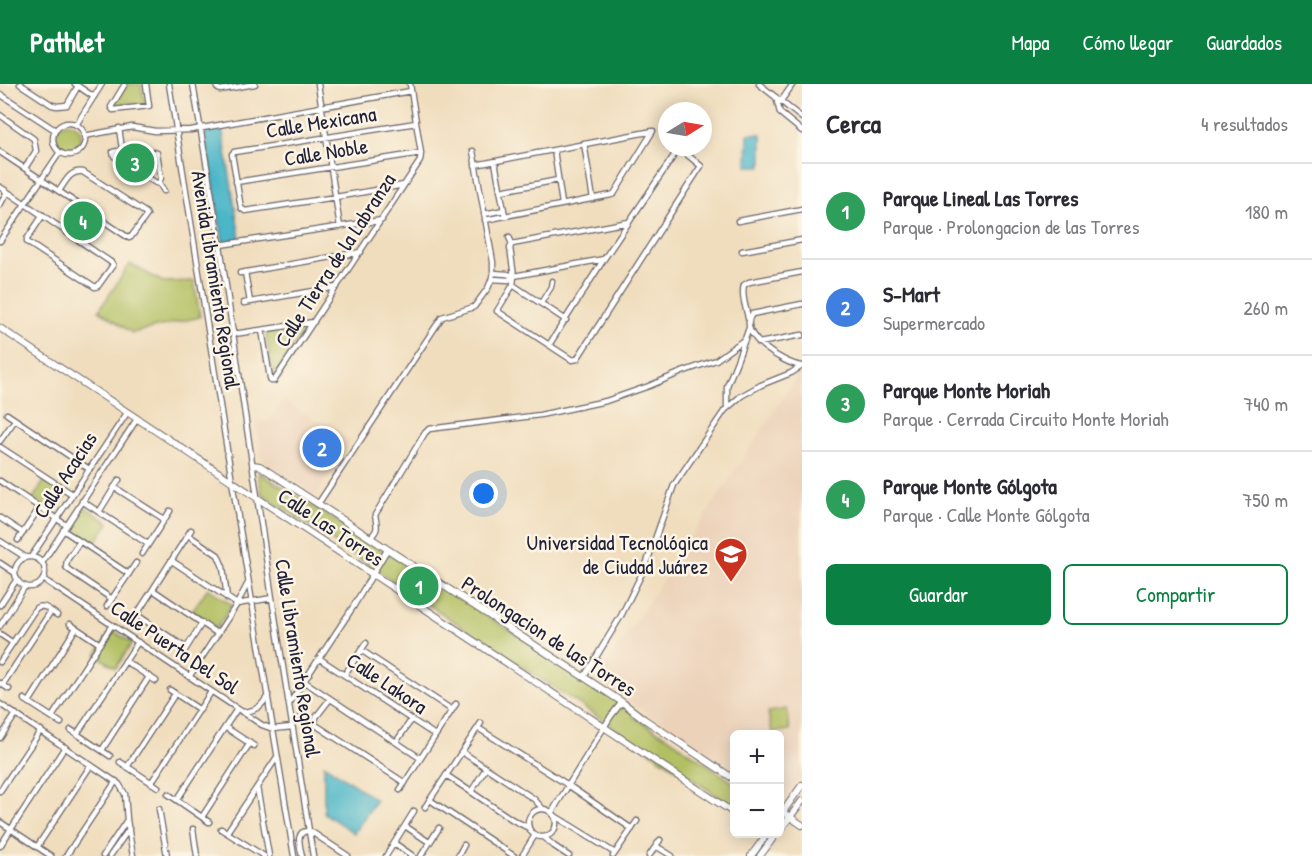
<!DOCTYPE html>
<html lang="es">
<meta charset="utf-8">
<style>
body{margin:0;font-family:"Patrick Hand",sans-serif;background:#f7f7f7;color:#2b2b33}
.controls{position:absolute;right:18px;bottom:18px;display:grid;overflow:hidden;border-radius:9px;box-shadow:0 3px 15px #0003}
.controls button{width:54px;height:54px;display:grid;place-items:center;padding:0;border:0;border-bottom:2px solid #e1e1e2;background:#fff;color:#2b2b33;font:30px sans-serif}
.compass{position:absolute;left:658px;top:18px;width:54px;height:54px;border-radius:50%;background:#fff;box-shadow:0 3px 15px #0003;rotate:79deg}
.you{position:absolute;left:484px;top:410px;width:21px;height:21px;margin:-15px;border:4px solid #fff;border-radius:50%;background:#1a73e8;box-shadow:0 0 0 9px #1a73e833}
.badge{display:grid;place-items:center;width:39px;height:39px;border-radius:50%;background:#0b8043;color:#fff;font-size:20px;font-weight:700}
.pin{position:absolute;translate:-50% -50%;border:3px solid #fff;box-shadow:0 2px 6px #0006}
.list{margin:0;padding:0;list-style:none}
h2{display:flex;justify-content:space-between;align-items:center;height:78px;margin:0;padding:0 24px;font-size:26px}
h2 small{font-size:20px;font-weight:400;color:#7c7c81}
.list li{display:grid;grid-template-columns:39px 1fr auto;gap:18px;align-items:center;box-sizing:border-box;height:96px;padding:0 24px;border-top:2px solid #e1e1e2}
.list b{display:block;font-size:22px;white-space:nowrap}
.list p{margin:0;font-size:20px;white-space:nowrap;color:#7c7c81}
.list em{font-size:20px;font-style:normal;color:#7c7c81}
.actions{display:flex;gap:12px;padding:18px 24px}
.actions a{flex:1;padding:14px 0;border:2px solid #0b8043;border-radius:9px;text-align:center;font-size:21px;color:#0b8043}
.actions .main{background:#0b8043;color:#fff}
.map{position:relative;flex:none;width:802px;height:772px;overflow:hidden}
header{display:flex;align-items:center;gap:36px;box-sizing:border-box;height:84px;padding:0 30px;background:#0b8043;color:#fff}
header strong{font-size:28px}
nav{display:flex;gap:33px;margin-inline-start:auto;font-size:21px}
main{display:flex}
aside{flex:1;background:#fff}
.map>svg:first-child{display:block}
</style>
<header>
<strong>Pathlet</strong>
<nav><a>Mapa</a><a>Cómo llegar</a><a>Guardados</a></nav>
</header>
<main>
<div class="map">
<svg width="802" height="772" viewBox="0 0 802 772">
<rect width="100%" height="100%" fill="#fcf5e5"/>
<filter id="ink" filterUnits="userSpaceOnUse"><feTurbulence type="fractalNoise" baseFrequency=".0167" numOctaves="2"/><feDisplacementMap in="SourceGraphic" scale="12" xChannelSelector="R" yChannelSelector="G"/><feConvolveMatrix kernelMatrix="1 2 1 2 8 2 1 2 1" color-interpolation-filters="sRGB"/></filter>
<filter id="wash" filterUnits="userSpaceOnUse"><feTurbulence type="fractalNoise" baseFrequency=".008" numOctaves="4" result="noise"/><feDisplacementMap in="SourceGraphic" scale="24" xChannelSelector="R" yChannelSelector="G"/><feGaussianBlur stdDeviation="1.35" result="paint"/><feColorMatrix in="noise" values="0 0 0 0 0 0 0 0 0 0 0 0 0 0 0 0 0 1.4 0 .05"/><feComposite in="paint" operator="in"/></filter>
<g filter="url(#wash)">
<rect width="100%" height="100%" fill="#f0ddbd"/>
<path fill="#ecd2b9" d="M801,290L802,690L790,706L780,707V650H734V687L597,596L798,291Z
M283,316L351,357L316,412L264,377L261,371L256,338L270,336Z"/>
<path fill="#b2bf62" stroke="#6a704e" stroke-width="1.5" d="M127,0H141L145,18L142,22L129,19L117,22L114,20Z
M55 52a13 13 0 1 1 26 0a13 13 0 1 1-26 0Z
M79,126L94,136L80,159L64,148Z
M130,180L163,198L194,197L200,233L132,249L99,226Z
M304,243L305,245L274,292L273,291L266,251L268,248Z
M260,389L584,593L634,630L633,633L666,652L734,699V723L262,410L258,390Z
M45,396L67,411L54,429L33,414Z
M85,423L109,439L93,462L69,446Z
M208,504L232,521L217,544L192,527Z
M112,546L132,559L116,584L96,571Z
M787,625L790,646L772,649L768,628Z"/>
<path fill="#4bb6c8" stroke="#366c82" stroke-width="1.5" d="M222,43L240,154L223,158L204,46Z
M748,50H762V82H747Z
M324,680L376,716L354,749L324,729Z"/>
</g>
<g filter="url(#ink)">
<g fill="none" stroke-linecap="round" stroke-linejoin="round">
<g stroke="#6a6368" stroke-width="7">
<path id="minor" d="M20,0L52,21L57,22L67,21L78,2
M75,0L94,13
M125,0L111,23L113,26L149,22L146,0
M169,0L232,397L294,772
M193,0L220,161L272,514L313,772
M216,0L217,4L220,6L255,0
M318,0L340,143
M759,0L802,34
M0,10L55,46
M776,13L780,29L802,47
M781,17L793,0
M0,31L34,55L36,67L25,84
M53 55a16 16 0 1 1 32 0a16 16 0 1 1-32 0Z
M76,41L102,0
M119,44L122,65
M84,52L132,43L155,47L191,46L411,7
M584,59L593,115
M554,66L562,120
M0,68L129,154L131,153L147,131L146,129L83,88C70,86 66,97 59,107
M495,78L505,132
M475,81L653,47L614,110L611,111L485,136
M236,98L421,69
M159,99L161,94L157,69L133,64L113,68L114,72L156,99H159L164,107
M404,101L336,113L245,127L241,124L232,70L234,68L416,39
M0,103C38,128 75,154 112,179L113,181L98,202L95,203L27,158V155L43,131
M501,107L558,96
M0,121L7,108
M484,130L504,126
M738,137L802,125
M509,153L512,160L510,164L514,192L513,201L497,227L572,276L577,275L701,82L679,64L604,175
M0,157L60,68
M512,160L629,138
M220,161L382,136
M742,167L802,156
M245,188L250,218
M240,189L361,168
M493,189L507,190L514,192
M492,195L509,196L514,192L604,175L549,261
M513,201L566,236
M244,219L337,203
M541,219L551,203L552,197
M802,220L752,230C736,251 784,280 802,282
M748,234C746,223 741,212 744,201L749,198L802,188
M262,246L270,294L271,297H274L420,77L421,69L410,0
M234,250L314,238
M759,259L802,251
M727,324V302L737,277L749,244
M7,330L89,385
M0,357L15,336
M0,363L72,410
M0,397L66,441
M114,403L164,435
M82,417L148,460
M318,420L442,233L474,223L488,204L491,197L493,189V178L473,67
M99,428L119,396
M0,434L23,449
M63,446L129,490
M188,451L218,471L223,483L227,514
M370,454C379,445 377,443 375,431L425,349L429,345L540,331L606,317L649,302L682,288L716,276L745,255
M18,456L40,423
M0,457L25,473
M80,457L67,476L66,483L69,486L112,515
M142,470L170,427
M31,473L127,329
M15 488a15 15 0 1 1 30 0a15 15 0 1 1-30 0Z
M172,477L237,520
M0,479L15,489
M42,479L137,335
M43,495L262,641L273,645L292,643
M153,506L218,550
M237,520L272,514
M0,521L17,495
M107,522L136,479
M137,531L186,564
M70,540L100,560
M130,541L191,446
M0,542L25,502
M0,550L13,559
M361,566L452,626
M182,571L202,539
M320,575L435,651
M125,577L156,597
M0,578L36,524C44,519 50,527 57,531
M345,590L366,559
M189,593L237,520L248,499
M584,593L621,532L646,481L674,401L725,326L741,312L761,301L791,289L802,282
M305,598L420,674
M0,599L9,605
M3,600L51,527
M170,606L200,626
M24,615L61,639
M29,618L76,544
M0,620L119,700L125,710L127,736L133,772
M289,620L353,523L387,466
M242,628C255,627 262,623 268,611
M52,633L112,541
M292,640L297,635L305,634L405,699
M315,640L316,633L330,615
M225,643L254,662
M478,644L568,701L632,745
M71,646L110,672
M77,650L138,558
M0,654L16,630
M396,658L412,635
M102,666L149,593
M462,668L534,715L543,725
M120,678L158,703
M127,683L175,610
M446,691L513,736L529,744
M151,699L211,608
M257,703L269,772
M400,706L456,620
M0,707L41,646
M471,708L486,684
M168,710L209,738
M177,716L237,625
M430,716L514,772
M425,723L481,639
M159,725L167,772
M528 739a14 14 0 1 1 28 0a14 14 0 1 1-28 0Z
M552,728L611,632L622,618
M555,732L615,769
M202,733L250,659
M0,738L51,772
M405,742L429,758
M193,745L197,772
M221,745L264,772
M227,748L277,673
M544,753L554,762L569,772
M394,759L413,772
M0,762L65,663
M656,762L672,772
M37,763L91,681
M66,772L116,697
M103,772L127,736
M110,772L129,745
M302,772C300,762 294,746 310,747L348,772
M386,772L414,727
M421,772L439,744
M458,772L464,761
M522,772L535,751
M613,772L637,737
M649,772L660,756"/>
</g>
<g stroke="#6a6368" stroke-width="8">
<path id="major" d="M0,244L734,729
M253,381L260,382L622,618L644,635L734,695
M787,731L802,741
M780,732L802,701
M780,746L802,717
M751,772L767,750
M760,772L776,750"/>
</g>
<use href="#minor" stroke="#fff" stroke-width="4.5"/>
<use href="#major" stroke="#fff" stroke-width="6"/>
</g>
</g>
<defs>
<g id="university-pin" transform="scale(1.725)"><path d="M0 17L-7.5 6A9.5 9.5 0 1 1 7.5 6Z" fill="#c8321e" stroke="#fcf5e5"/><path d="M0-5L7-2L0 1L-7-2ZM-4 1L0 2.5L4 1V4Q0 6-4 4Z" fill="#fff"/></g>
</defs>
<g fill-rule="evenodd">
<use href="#university-pin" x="731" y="470"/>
</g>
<g text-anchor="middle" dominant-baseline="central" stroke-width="5" stroke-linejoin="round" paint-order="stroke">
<g font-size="21" fill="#22223b" stroke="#fcf5e5">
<text transform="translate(321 38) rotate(-9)">Calle Mexicana</text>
<text transform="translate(326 68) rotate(-9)">Calle Noble</text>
<text transform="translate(335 176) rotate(-57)">Calle Tierra de la Labranza</text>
<text transform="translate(216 196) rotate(81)">Avenida Libramiento Regional</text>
<text transform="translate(65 391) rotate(-57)">Calle Acacias</text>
<text transform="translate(331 443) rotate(34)">Calle Las Torres</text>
<text transform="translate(549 552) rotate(33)">Prolongacion de las Torres</text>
<text transform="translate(175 563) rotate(34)">Calle Puerta Del Sol</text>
<text transform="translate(298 574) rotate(81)">Calle Libramiento Regional</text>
<text transform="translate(387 599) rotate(34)">Calle Lakora</text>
</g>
<g font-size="21" fill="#22223b" stroke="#fcf5e5" text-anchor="end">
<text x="708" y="458">Universidad Tecnológica<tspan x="708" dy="24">de Ciudad Juárez</tspan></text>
</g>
</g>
</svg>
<div class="controls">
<button>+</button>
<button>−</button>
</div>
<svg class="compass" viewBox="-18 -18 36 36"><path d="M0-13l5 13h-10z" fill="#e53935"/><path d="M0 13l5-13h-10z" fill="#7c7c81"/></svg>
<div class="you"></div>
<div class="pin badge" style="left:419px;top:502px;background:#2e9e5b">1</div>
<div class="pin badge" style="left:322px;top:364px;background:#3f7fe0">2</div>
<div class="pin badge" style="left:135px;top:79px;background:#2e9e5b">3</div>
<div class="pin badge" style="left:83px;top:137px;background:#2e9e5b">4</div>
</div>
<aside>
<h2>Cerca<small>4 resultados</small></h2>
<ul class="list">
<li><span class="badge" style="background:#2e9e5b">1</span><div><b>Parque Lineal Las Torres</b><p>Parque · Prolongacion de las Torres</p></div><em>180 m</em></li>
<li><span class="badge" style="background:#3f7fe0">2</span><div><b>S-Mart</b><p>Supermercado</p></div><em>260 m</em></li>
<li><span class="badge" style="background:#2e9e5b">3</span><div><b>Parque Monte Moriah</b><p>Parque · Cerrada Circuito Monte Moriah</p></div><em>740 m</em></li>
<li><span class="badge" style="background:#2e9e5b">4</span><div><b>Parque Monte Gólgota</b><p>Parque · Calle Monte Gólgota</p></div><em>750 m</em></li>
</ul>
<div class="actions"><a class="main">Guardar</a><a>Compartir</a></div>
</aside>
</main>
